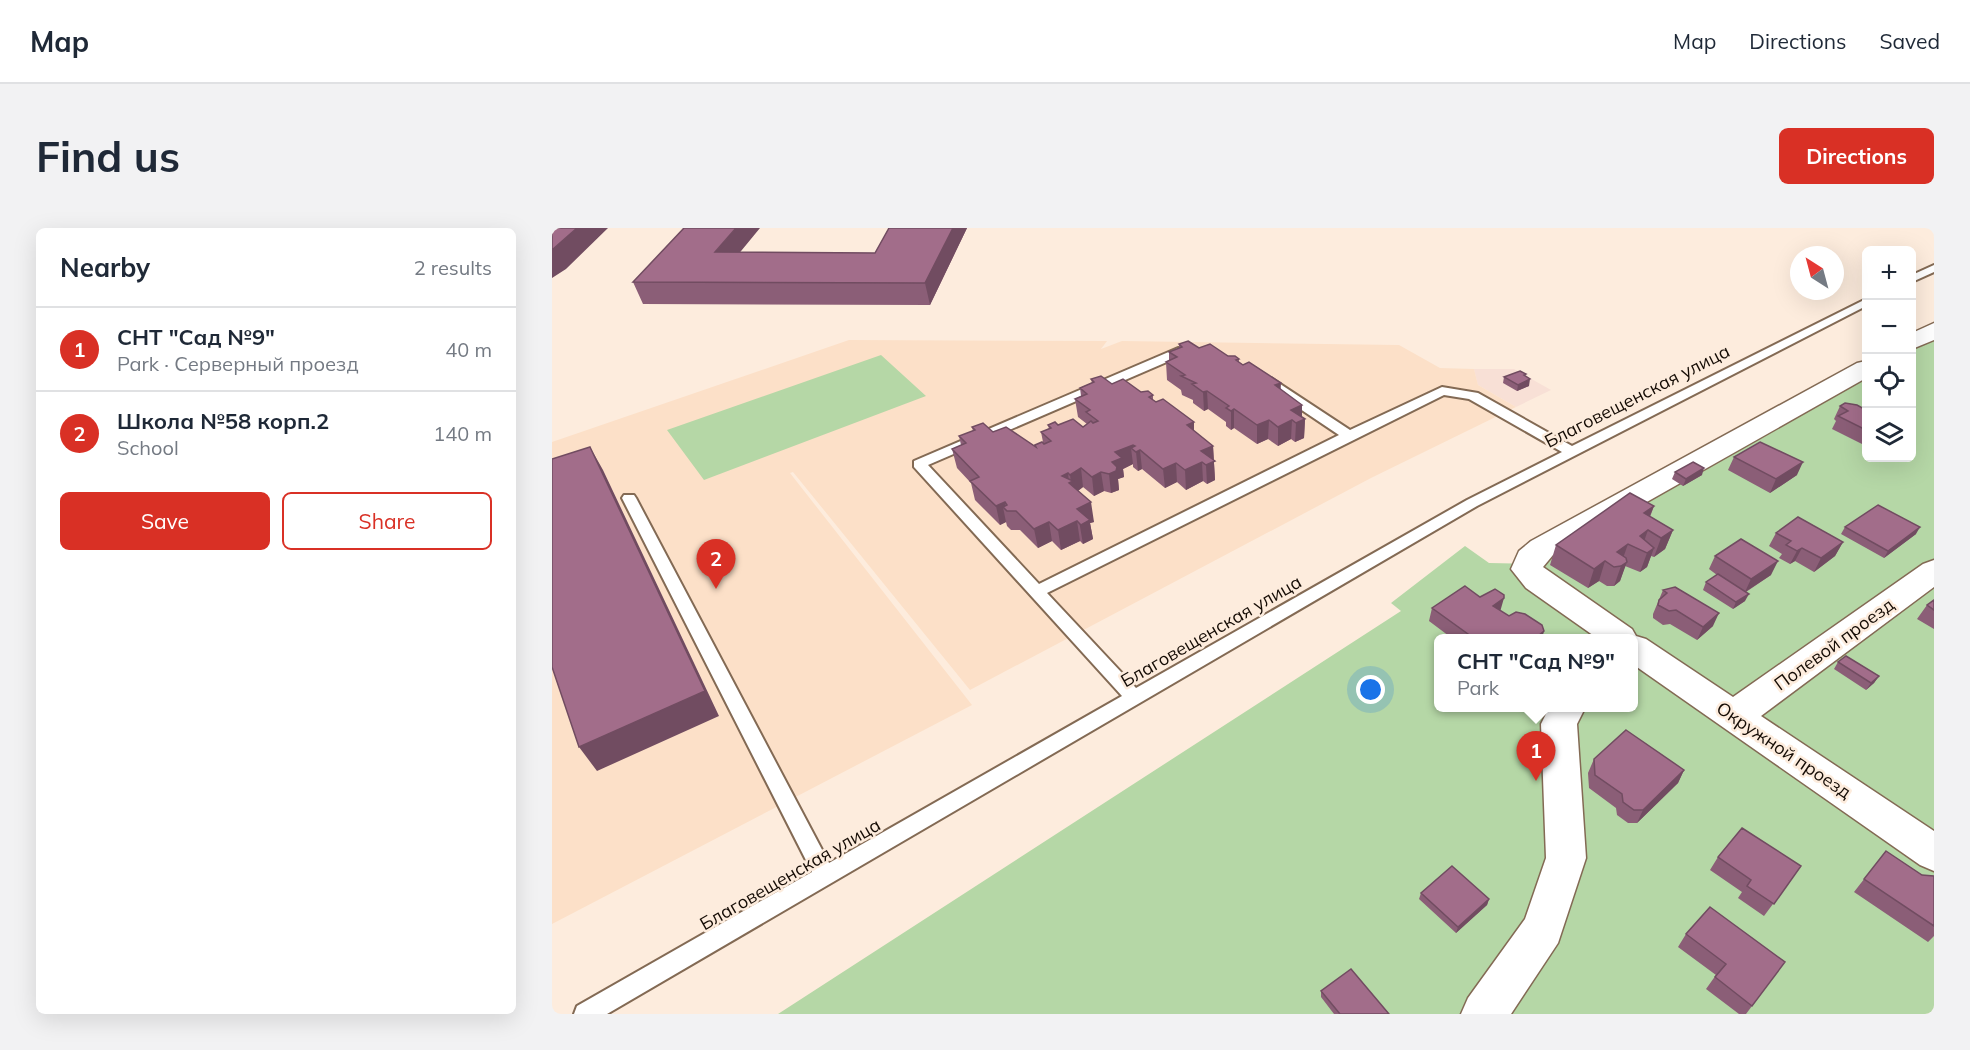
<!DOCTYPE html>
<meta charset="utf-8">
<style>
body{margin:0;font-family:Mulish,sans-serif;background:#f2f2f3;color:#1f2937}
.controls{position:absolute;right:18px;top:18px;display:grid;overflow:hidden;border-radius:9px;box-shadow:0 6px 24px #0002}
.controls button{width:54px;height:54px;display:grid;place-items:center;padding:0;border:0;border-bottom:2px solid #e0e1e3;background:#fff;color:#1f2937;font:30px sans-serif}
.compass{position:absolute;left:1238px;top:18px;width:54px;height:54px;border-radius:50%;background:#fff;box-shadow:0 6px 24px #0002;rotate:324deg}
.you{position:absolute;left:819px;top:462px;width:21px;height:21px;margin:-15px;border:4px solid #fff;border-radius:50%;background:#1a73e8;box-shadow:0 0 0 9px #1a73e833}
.badge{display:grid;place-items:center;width:39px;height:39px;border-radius:50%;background:#d93025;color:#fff;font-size:20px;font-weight:700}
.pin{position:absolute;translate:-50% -50px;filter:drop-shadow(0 2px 3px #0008)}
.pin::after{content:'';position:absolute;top:32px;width:21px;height:18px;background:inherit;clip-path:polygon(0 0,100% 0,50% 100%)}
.popup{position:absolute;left:882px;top:406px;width:204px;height:78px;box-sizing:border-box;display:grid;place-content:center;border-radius:9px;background:#fff;filter:drop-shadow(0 2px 4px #0005);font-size:20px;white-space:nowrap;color:#747a83}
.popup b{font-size:22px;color:#1f2937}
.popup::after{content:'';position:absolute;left:50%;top:100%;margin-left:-12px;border:12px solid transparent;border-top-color:#fff}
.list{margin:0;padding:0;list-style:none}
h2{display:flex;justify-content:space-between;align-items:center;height:78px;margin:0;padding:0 24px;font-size:26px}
h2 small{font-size:20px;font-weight:400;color:#747a83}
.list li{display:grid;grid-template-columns:39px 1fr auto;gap:18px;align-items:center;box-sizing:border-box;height:84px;padding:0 24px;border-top:2px solid #e0e1e3}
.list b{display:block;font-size:22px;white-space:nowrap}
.list p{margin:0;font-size:20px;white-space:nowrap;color:#747a83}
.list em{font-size:20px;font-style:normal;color:#747a83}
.actions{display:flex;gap:12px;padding:18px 24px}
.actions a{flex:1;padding:14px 0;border:2px solid #d93025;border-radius:9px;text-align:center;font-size:21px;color:#d93025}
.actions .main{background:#d93025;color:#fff}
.icon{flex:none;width:33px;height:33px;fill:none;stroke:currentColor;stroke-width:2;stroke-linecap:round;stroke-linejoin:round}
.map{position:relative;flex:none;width:1382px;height:786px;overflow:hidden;border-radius:9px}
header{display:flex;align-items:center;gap:36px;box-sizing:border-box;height:84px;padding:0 30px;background:#fff;border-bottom:2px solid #e0e1e3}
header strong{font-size:28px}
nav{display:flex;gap:33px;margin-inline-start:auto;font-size:21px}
.intro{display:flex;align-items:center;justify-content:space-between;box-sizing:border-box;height:144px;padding:0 36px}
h1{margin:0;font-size:42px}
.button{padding:15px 27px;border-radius:9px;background:#d93025;color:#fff;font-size:21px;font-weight:700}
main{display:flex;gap:36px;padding:0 36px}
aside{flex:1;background:#fff;border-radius:9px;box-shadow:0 6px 24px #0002}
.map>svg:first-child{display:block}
</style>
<header>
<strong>Map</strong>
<nav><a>Map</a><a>Directions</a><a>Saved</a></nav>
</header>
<div class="intro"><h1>Find us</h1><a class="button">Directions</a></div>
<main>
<aside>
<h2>Nearby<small>2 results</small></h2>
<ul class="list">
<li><span class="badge">1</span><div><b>СНТ &quot;Сад №9&quot;</b><p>Park · Серверный проезд</p></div><em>40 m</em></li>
<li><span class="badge">2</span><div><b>Школа №58 корп.2</b><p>School</p></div><em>140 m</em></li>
</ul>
<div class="actions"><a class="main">Save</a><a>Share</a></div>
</aside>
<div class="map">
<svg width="1382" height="786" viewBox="0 0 1382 786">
<rect width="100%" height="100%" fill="#fdecdd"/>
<path fill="#f8e0d6" d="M922,141H962L999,162L964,179L926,157Z"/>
<path fill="#fce0c8" d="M297,112L555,113L549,121L570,113L847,117L888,140L922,141L926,157L964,179L819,250L418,462L241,244L238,245L420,477L0,696V214Z"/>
<path fill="#b5d7a6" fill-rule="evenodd" d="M1382,100V786H226L849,383L839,375L913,318L937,335L991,336L986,331L1314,137V230H1360V112ZM886,410H1082V480H886Z
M329,127L374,168L152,252L115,202Z"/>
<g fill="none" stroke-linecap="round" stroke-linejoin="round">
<g stroke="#836a54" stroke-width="4">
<path id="lane" d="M1382,37V44L1360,54V47Z
M1314,71V78L925,278L55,786H22L25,778L260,644L70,270L72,267H82L84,270L277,635L570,468L362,239V233L626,120L641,121V127H631L376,237L487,356L787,207L711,156V150H719L798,202L890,159L926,165L1020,218ZM892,167L917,171L1010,224L915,272L584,460L495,365Z"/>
</g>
<g stroke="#836a54" stroke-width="3">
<path id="street" d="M1382,95V112L1360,121V105Z
M1314,133V150L1001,327L991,339L1080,401L1084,408L1094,411L1181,469L1371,336L1382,332V359L1209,488L1382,603V643L1368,637L1082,437V410H1045L974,360L959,341L967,323L979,313L1305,135Z
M997,480H1033L1025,496L1034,630L1006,715L959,786H909L916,770L973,691L994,630L989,496Z"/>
</g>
<use href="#lane" fill="#fff" fill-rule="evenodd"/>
<use href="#street" fill="#fff" fill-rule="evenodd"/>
</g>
<path fill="#8b5e77" d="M337,0H415L378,77L91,76L81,54L188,24L323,25Z
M627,116L687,131V134L750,177V189L753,191L752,210L743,214L739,211L726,218L716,211L705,216L682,200L679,202L674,198V194L656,181L652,183L641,175V172L630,167L629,162L615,152L614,134L617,132V124L627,120Z
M952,149H974L977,158L965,163L951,155Z
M539,151L560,156L601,167V172L661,218L663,252L655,256L651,253L634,262L625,254L613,260L590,241L586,243L581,239V236L571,241L572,249L566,251L567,262L559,265L552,263L542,268L531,259L526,263L542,294L538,295L541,311L531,316L528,313L509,322L500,313L486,320L468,302H459L455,298L454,294L448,297L423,272L419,255L405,240L400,221L409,217L407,208L421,203L420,199L441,204L484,219L491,214L489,204L497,201L496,197L531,199L535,196L526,189L523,171L529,168L528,160L540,155Z
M1288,178L1314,182V218L1280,201L1284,193L1282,191Z
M1182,229L1245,247L1218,265L1176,242Z
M1123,244L1150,247L1131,258L1120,251Z
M1102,278L1098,289L1121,302L1113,321L1102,329L1099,328L1095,339L1088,344L1073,338L1068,353L1062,358H1055L1047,353L1036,360L998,337L1004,317Z
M1293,299L1364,306L1332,330L1289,306Z
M1224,305L1291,314L1283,328L1262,344L1243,333L1238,336L1227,330L1230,326L1217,318Z
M1163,328L1219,347L1194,364L1193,373L1181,381L1151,362L1154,354L1165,347L1157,341Z
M1111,362L1161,398L1145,412L1118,396L1111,397L1101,390V386Z
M1382,372V401L1365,391L1375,377Z
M880,380L949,383L990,411H901L877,393Z
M1286,434L1327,448L1322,455L1314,462L1282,441Z
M1042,531L1132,542L1126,555L1085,595H1076L1065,587L1064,580L1037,560L1036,545Z
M1334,623L1370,647L1382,648V708L1376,714L1302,664Z
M1166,629L1249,638L1212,688L1186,670L1190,664L1158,642Z
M869,665L937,671L935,677L904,705L867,671Z
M1158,679L1200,778L1194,786H1187L1154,761L1164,747L1126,719L1134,706Z
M769,763L837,786H782L769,769Z"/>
<path fill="#714c61" d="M25,0H56L14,41L0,50V22Z
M184,0H208L171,45L163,24Z
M401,0H415L378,77L373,55Z
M978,151L977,158L965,163L966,157Z
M729,155L728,173L723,157Z
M655,163L656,181L652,183L651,164Z
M750,177V192L753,191L752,210L743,214L744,195L740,192L739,211L726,218V199L739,182Z
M682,181V200L679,202V183Z
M717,192L716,211L705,216V197Z
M642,194V213L635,197Z
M581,217V222L579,220L581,236L571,241L572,249L566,251L567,262L559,265L557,246L560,234L563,224Z
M661,218L663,252L655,256L654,237L650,234L651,253L634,262L633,242L649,223Z
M38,219L51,242L167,488L45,543L27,519Z
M588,222L590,241L586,243L584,224Z
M1251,234L1245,247L1218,265L1224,251Z
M624,235L625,254L613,260L611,241Z
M529,240L531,259L523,265L510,248L516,245L517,254H519L518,247Z
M1152,240L1150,247L1131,258L1134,251Z
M549,244L552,263L542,268L540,249Z
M453,274L454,282L451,279L454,294L448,297L444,278Z
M539,274L542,294L538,295L541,311L531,316L525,281Z
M1102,278L1094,297L1092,285Z
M525,293L528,313L509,322L506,302Z
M497,294L500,313L486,320L482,301Z
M1368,299L1364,306L1332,330L1336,323Z
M1096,302L1089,322L1088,308Z
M1121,302L1113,321L1102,329L1109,310Z
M1291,314L1283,328L1262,344L1269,330Z
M1076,316L1069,336L1065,324Z
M1102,320L1095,339L1088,344L1095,325Z
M1250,320L1243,333L1238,336L1245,323Z
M1053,333L1047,353L1036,360L1042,341Z
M1226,333L1219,347L1193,364L1199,351Z
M1075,334L1068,353L1062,358L1069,338Z
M1197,366L1193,373L1181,381L1184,374Z
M952,370L948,384L941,378Z
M1167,385L1161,398L1145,412L1151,399Z
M992,403L990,411L986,408Z
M1327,448L1322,455L1314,462L1319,455Z
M1132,542L1126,555L1085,595L1091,582Z
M937,671L935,677L904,705L906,699Z"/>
<path fill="#a26d8a" stroke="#714c61" stroke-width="1.5" d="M0,0H25L0,22Z
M132,0H184L163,24L323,25L337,0H401L373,55L81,54Z
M636,113L647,120L658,116L676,128H683L687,131L684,132L691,137L697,134L729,155L723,157L750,177L739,182L753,191L744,195L740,192L726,199L717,192L705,197L682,181L679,183L674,180L677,178L655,163L651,164L640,156L644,155L629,148L633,147L614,134L625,129L617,124L630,119L627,116Z
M968,143L974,146L972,147L978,151L966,157L952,149Z
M549,148L560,156L571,151L589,164L596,163L601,167L597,169L604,174L611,171L642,194L635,197L661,218L649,223L663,233L654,237L650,234L633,242L624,235L611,241L588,222L584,224L579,220L583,218L581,217L563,224L570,230L560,234L565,239L564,243L557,246L549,244L540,249L529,240L518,247L516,245L510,248L521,253L517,255L539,274L525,281L538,292L529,297L525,293L506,302L497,294L482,301L464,283H455L451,279L455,277L453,274L444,278L418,253L427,249L400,221L414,215L407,208L423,202L420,199L431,195L441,204L454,199L484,219L483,217L490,214L492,216L499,213L489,204L499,200L496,197L503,194L506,197L521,191L531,199L539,193L541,195L546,193L534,184L538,182L523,171L535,166L528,160L542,154L539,151Z
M1293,175L1305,177L1314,182V202L1286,188L1296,183L1288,178Z
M1208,214L1251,234L1224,251L1182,229Z
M38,219L153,463L27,519L0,439V231Z
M1141,234L1152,240L1134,251L1123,244Z
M1078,265L1102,278L1092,285L1121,302L1109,310L1096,302L1088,308L1102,320L1095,325L1076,316L1065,324L1074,330L1075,334L1069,338L1062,339L1053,333L1042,341L1004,317Z
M1326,277L1368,299L1336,323L1293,299Z
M1246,289L1291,314L1269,330L1250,320L1245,323L1234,317L1239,313L1224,305Z
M1189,311L1226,333L1199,351L1163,328Z
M1166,346L1197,366L1184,374L1154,354Z
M913,358L928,369L943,361L952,367V370L941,378L957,388L964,384L973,386L990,397L992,403L986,408L989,411H923L880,380Z
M1123,359L1167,385L1151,399L1124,382L1117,383L1106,377L1107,372L1115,365L1111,362Z
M1382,372V382L1375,377Z
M1294,428L1327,448L1319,455L1286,434Z
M1074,502L1132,542L1091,582H1082L1071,574L1070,566L1043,547L1042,531Z
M1190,600L1249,638L1222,676L1195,658L1199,652L1166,629Z
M1334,623L1370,647L1382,648V698L1312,651Z
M900,638L937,671L906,699L869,665Z
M1158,679L1233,734L1200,778L1163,749L1174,736L1134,706Z
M799,741L837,786H788L769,763Z"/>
<g text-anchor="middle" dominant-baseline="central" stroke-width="5" stroke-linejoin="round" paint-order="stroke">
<g font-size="18" fill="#140b04" stroke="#fdecdd">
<text transform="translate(1085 168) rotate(-27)">Благовещенская улица</text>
<text transform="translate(659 403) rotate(-30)">Благовещенская улица</text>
<text transform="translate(1282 416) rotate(-36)">Полевой проезд</text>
<text transform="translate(1232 522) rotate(34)">Окружной проезд</text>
<text transform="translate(238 646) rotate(-30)">Благовещенская улица</text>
</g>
</g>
</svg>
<div class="controls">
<button>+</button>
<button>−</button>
<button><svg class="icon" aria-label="locate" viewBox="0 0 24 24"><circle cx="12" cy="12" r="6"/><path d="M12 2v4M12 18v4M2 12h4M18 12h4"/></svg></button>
<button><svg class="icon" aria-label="layers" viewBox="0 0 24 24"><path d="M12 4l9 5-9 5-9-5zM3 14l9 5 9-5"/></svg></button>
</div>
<svg class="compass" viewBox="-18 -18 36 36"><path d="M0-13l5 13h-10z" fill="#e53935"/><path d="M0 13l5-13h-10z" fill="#747a83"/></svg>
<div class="you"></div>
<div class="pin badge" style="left:984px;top:553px">1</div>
<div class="popup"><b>СНТ &quot;Сад №9&quot;</b>Park</div>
<div class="pin badge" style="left:164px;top:361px">2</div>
</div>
</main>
